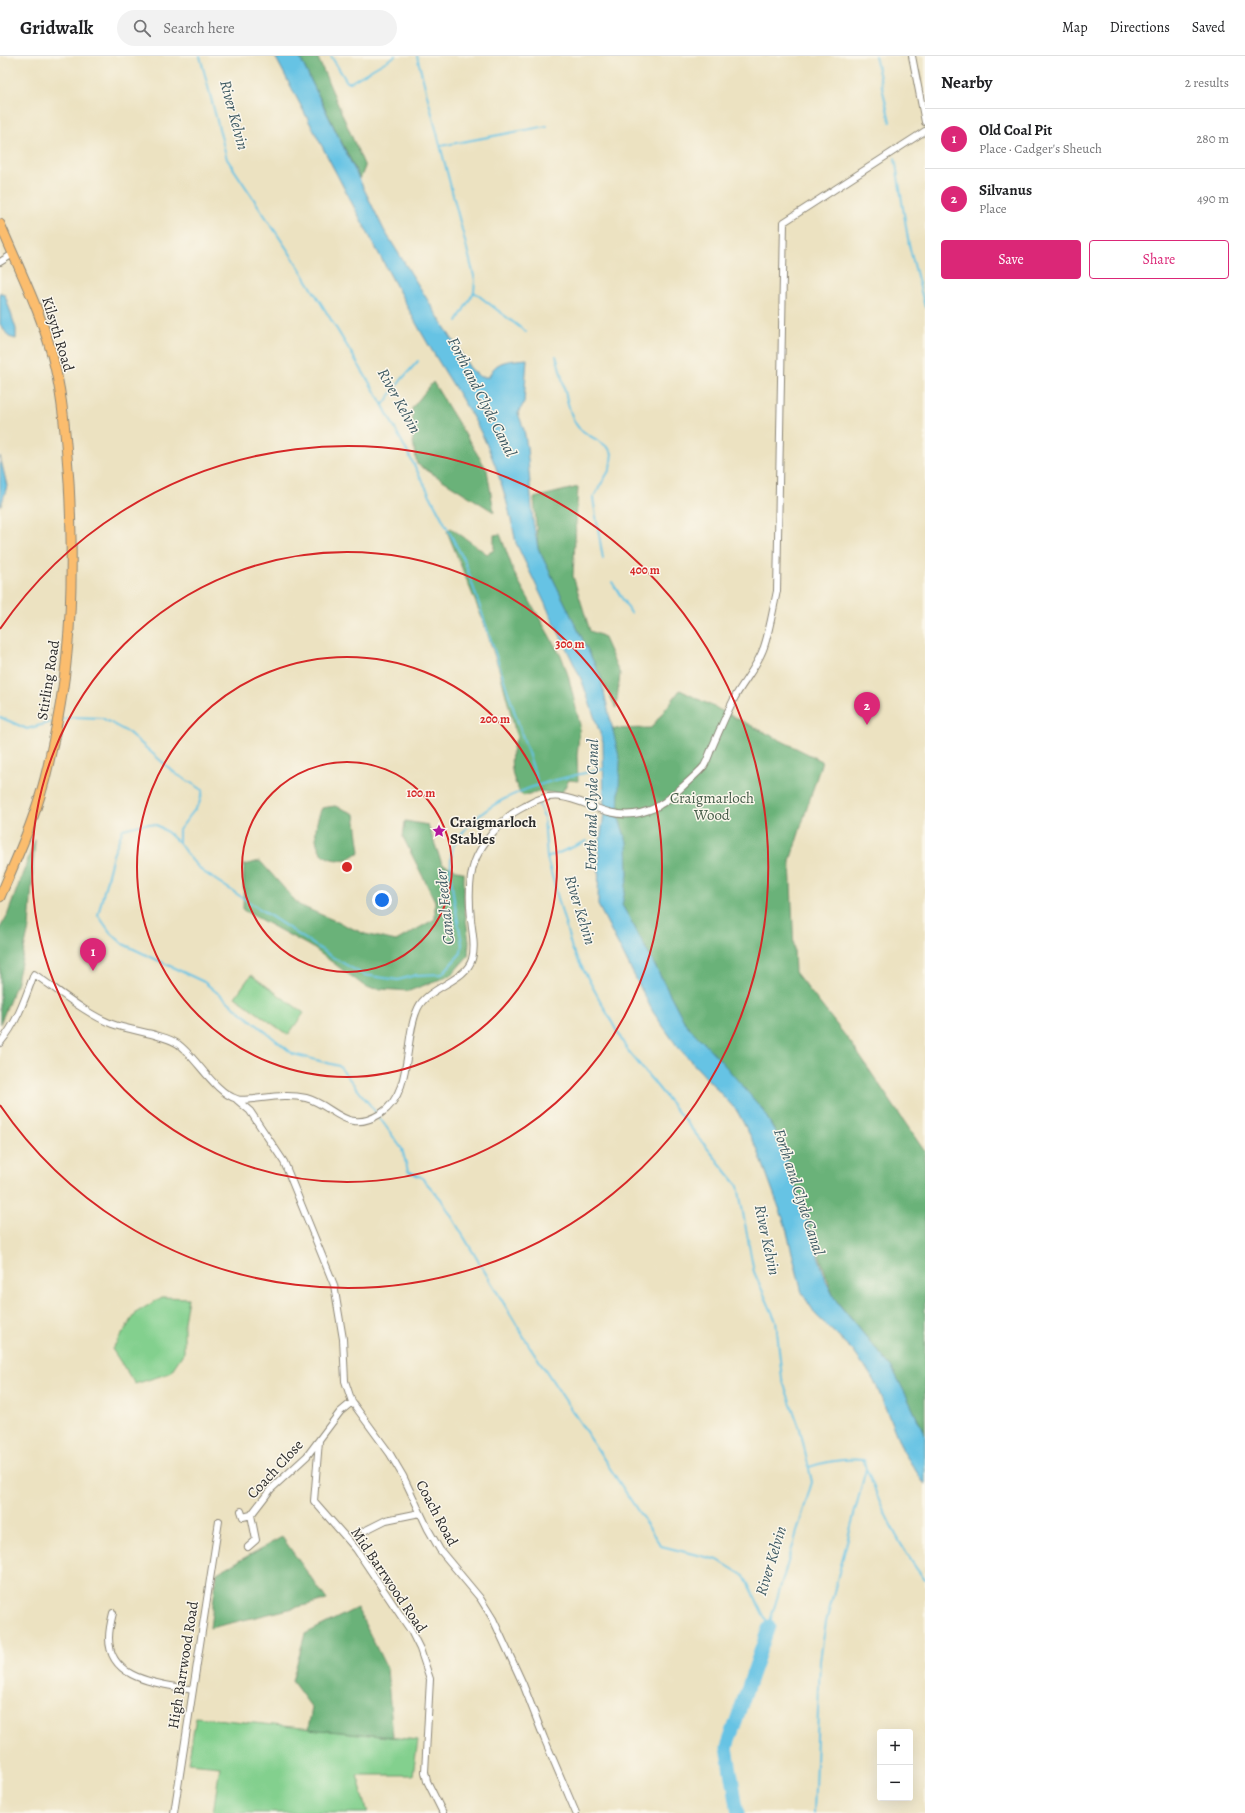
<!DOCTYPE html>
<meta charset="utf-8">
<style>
body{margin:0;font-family:Alegreya,serif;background:#f2f2f2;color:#202124}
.controls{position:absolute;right:12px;bottom:12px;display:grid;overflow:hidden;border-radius:4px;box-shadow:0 4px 16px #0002}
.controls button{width:36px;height:36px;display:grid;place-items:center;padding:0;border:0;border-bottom:1px solid #e0e0e0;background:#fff;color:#202124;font:20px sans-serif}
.you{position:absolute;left:382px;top:844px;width:14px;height:14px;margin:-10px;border:3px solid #fff;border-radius:50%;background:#1a73e8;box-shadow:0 0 0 6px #1a73e833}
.badge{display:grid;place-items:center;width:26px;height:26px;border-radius:50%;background:#db2777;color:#fff;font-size:13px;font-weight:700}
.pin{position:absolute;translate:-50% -33px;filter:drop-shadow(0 1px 2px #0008)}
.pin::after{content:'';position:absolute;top:21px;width:14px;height:12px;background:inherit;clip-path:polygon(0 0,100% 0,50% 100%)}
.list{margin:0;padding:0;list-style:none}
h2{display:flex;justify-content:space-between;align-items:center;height:52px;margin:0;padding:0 16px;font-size:17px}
h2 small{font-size:13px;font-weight:400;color:#757577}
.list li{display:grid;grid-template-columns:26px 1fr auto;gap:12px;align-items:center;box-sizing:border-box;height:60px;padding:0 16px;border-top:1px solid #e0e0e0}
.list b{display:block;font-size:15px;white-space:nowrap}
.list p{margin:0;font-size:13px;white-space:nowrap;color:#757577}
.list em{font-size:13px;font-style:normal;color:#757577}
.actions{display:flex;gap:8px;padding:12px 16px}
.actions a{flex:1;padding:9px 0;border:1px solid #db2777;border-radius:4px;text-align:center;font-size:14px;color:#db2777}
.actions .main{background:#db2777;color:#fff}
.icon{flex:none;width:22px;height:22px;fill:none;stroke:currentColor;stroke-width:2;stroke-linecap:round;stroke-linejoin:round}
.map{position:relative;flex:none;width:925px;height:1757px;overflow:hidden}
header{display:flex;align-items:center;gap:24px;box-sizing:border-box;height:56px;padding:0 20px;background:#fff;border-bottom:1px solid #e0e0e0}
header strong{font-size:19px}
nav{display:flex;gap:22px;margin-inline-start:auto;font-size:14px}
.search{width:280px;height:36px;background:#f2f2f2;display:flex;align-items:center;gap:10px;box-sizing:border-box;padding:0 14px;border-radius:22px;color:#757577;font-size:15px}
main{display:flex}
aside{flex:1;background:#fff}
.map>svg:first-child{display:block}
</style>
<header>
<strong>Gridwalk</strong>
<div class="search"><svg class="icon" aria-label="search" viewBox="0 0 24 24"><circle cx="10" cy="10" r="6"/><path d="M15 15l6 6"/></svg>Search here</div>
<nav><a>Map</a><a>Directions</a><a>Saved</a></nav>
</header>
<main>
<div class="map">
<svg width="925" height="1757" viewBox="0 0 925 1757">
<rect width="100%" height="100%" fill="#fbf7ec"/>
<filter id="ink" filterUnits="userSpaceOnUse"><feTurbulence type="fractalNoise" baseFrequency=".025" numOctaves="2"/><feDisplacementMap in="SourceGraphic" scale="8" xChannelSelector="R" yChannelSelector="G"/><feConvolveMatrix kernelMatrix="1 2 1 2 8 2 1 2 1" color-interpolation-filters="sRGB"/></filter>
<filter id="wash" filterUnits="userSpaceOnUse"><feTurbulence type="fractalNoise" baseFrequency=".012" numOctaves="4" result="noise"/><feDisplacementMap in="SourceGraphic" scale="16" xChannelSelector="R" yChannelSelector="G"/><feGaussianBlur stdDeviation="0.9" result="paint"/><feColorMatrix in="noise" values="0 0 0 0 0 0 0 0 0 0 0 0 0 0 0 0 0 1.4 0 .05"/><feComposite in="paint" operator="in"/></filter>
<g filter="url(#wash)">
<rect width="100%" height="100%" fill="#ece2c1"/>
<path fill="#83d08e" stroke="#577e5c" d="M251,919L304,957L288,979L235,941Z
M162,1241L188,1242L184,1266V1296L170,1317L135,1328L112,1293L137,1256Z
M196,1661L418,1684L413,1719H357L368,1757H213L220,1710L188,1707Z"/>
<path fill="#6ab279" stroke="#4a6e52" d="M299,0H317L365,111L360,123Z
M433,326L487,414L494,456L417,408L413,386L412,352Z
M578,431L573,520L590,575L603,580L620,618L616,652L538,492L534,442Z
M451,472L487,498L494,494V479L500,478L515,519L562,602L568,619L580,669L577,700L578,725L569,724L561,738L539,735L523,740C511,726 507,699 517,682L500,616L484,567L447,475Z
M680,634L822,705L790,805L795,916L851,987L925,1096V1378L892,1312L834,1242L781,1086L762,1053L685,967L635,872L622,849L628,819L627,786L618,760L613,673L651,672Z
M335,750L355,758L360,796C356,798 351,802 347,803C312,810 311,774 322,752Z
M405,765L428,769L442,808L464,817V847L469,886L468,900L451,919L409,935L367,932L313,892L243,854L244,809L260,805L299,849L365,878L396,885L435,863V845L403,781Z
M35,784L29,872L16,929L0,968V872L7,860Z
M282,1481L327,1544L210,1572L217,1517Z
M357,1552L387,1613L393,1681L308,1673L312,1652L292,1625L305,1578Z"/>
<path fill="#66c3e4" stroke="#487788" d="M275,0H299L384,174L470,312L480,321H489C495,303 511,305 527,303L524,347L518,357L524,374L527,391L533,465L538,492L600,619L620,705L618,760L627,786L628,819L622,849L635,872L685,967L722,1006L762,1053L781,1086L827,1227L836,1245L892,1312L907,1341L925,1379V1429L903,1395L876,1329L870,1318L853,1295L816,1259L802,1237L785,1168L757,1092L737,1055L677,990L653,956L598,849L599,792L604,758L603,686L582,625L516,487C508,445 496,403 475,365C456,332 434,300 416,267C368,178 321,89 275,0Z
M0,236L5,239L16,273V283L9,281L0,268Z
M0,400L7,430L1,450H0Z"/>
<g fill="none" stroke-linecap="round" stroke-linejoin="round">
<path stroke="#66c3e4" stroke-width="2" d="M200,0L227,103L297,208L380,344L465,506L537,724
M331,0L347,26H351L395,0
M417,0L475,224L474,236L457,265
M875,0L890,66
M440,90L547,70
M895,102L909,189L925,251
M474,236L526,276
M556,300C563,319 567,358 578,371C588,382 604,384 612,397L610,413L593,442L603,503
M383,349L402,323L418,305
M612,526L631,557
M0,661L27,673L55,665
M61,664L73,661L102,662L129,677L176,718L203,734L199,748L179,774V787C155,764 154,765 123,773L113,799L98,859L110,876L123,888L204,926L293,998L339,1010L374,1054L402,1093L408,1115L421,1121L441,1143L527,1286L661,1490L718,1504L744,1520L769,1570
M539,749L544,762L547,802L572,893L626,992L738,1130L754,1216L776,1265L782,1323L800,1373L812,1426L769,1569
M179,787L189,801L202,815L334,902L364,919L398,924L416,919L442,918L461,897L462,888C458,861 447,822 452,794C453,787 458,782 463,776C495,735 556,723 604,713
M547,802L587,785
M809,1411C827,1405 845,1402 864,1404L866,1413L826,1566L820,1604L814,1757
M867,1414C882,1453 899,1491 925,1524"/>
<path stroke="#66c3e4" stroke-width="13" d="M738,1757L727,1691L769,1570"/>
</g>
</g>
<g filter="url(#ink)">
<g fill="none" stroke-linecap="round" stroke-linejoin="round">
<g stroke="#8c8676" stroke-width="8">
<path id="minor" d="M912,0L925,66
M0,206L13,198
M0,987C17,967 25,943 34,918C58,934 86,958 112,968C131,975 164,978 178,988C197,1002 215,1037 237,1043C241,1045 249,1043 254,1043C272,1041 288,1038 306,1042C334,1049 346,1079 380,1058C414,1037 403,982 418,952C428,931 466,925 472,903C476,890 472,876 471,863C466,815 473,793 509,760C515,755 522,752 529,748C568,725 594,763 634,758C642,757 655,753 661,748C668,745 700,715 704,710C707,705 709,699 711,694C719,676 726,658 735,641C744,625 758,609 764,591C770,573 773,553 777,535L784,166L925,75
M237,1044L250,1055L284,1106L334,1229L343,1283L345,1325L352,1346L390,1398L403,1420L428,1473L440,1494L480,1542L493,1563L523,1628L544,1682L576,1757
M319,1385L314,1445L356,1493L411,1575L420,1593L430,1623L425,1716L427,1725L443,1757
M241,1455L243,1461L251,1459L271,1433L307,1400L340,1356L352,1346
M364,1475L386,1464L420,1457
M248,1491L256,1484L251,1459
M113,1557C111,1565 109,1574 109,1582C109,1625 160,1627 193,1634
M174,1757L219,1465"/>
</g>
<g stroke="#8c8676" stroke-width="11">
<path id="primary" d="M0,168C20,215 44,262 55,311C64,349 66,388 69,426C72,483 73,540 67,597C64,633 56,675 48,710C38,756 18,799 0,841"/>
</g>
<use href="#minor" stroke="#fff" stroke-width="6"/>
<use href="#primary" stroke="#fbbd6e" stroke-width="9"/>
</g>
</g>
<g fill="none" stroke="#d62828" stroke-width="2">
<circle cx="347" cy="811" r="105"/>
<circle cx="347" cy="811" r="210"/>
<circle cx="347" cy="811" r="315"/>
<path d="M0 573A421 421 0 1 1 0 1049"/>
</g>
<defs>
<g id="sight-bare" transform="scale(1.08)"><path d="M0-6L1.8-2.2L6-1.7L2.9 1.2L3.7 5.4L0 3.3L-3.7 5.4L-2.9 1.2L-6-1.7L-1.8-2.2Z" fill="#b5179e" stroke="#fbf7ec" stroke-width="2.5" paint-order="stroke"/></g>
</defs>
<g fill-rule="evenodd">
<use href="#sight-bare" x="439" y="775"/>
</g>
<g text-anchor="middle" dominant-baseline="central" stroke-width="3" stroke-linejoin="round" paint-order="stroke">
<g font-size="15" fill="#2b2b2b" stroke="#fbf7ec">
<text transform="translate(58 278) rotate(73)">Kilsyth Road</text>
<text transform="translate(48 624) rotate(-81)">Stirling Road</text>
<text transform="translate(275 1413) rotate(-47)">Coach Close</text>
<text transform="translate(437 1457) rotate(62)">Coach Road</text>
<text transform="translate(389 1524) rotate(56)">Mid Barrwood Road</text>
<text transform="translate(183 1609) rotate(-81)">High Barrwood Road</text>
</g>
<g font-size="15" fill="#455d49" stroke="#fbf7ec">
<text x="712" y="742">Craigmarloch<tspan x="712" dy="17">Wood</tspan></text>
</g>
<g font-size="15" font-weight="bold" fill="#2b2b2b" stroke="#fbf7ec" text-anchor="start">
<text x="450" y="766">Craigmarloch<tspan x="450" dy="17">Stables</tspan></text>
</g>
<g font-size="16" font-style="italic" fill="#3d5962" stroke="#fbf7ec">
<text transform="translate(234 59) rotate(75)">River Kelvin</text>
<text transform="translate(482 341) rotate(63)">Forth and Clyde Canal</text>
<text transform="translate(399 345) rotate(61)">River Kelvin</text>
<text transform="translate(592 749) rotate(-89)">Forth and Clyde Canal</text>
<text transform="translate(445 851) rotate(-96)">Canal Feeder</text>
<text transform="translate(580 854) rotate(73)">River Kelvin</text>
<text transform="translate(799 1136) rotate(72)">Forth and Clyde Canal</text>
<text transform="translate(767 1184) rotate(78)">River Kelvin</text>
<text transform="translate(771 1505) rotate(-73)">River Kelvin</text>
</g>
</g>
<circle cx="347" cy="811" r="6" fill="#d62828" stroke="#fbf7ec" stroke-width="2"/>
<g font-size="12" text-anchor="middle" font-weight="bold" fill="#d62828" stroke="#fbf7ec" stroke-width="3" stroke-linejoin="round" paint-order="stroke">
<text x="645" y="518">400 m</text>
<text x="570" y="592">300 m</text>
<text x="495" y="667">200 m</text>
<text x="421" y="741">100 m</text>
</g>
</svg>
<div class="controls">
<button>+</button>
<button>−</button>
</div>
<div class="you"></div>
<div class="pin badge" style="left:93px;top:915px">1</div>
<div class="pin badge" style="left:867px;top:669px">2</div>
</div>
<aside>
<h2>Nearby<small>2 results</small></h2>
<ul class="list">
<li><span class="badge">1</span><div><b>Old Coal Pit</b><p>Place · Cadger's Sheuch</p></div><em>280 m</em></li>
<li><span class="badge">2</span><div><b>Silvanus</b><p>Place</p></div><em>490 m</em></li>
</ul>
<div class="actions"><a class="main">Save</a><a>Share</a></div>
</aside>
</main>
